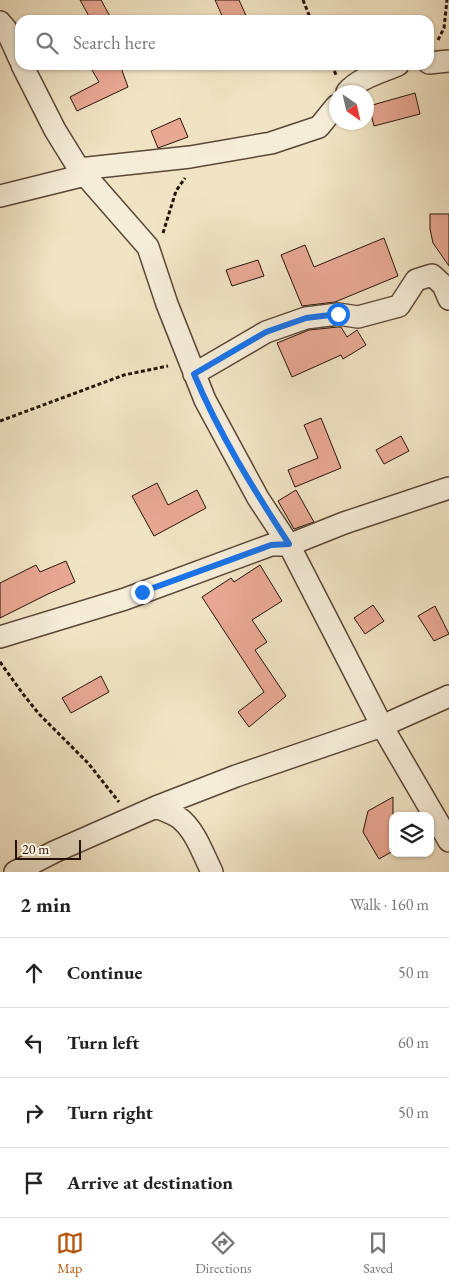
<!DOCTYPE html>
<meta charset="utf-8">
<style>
body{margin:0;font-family:"EB Garamond",serif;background:#f6f6f6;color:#222}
.controls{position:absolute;right:15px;bottom:15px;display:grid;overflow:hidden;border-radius:10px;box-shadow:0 1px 4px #0004}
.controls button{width:45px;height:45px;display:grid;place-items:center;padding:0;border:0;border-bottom:1px solid #e0e0e0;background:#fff;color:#222;font:25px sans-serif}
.compass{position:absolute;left:329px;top:85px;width:45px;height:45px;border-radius:50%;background:#fff;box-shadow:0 1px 4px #0004;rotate:146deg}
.scale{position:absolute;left:15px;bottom:12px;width:66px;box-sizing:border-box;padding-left:5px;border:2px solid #271306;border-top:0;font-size:14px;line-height:18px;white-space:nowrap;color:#271306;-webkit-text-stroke:4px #f6edd9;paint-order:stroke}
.stop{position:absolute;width:15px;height:15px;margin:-11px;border:4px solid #1a73e8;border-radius:50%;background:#fff}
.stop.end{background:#1a73e8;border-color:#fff;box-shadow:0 1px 5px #0008}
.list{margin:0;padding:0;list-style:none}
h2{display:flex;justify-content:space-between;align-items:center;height:65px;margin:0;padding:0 20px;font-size:21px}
h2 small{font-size:16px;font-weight:400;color:#767676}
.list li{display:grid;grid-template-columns:32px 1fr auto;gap:15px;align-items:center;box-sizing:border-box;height:70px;padding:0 20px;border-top:1px solid #e0e0e0}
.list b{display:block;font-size:19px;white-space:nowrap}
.list em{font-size:16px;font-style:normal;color:#767676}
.icon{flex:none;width:28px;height:28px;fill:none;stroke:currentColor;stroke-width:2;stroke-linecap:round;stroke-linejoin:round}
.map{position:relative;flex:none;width:449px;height:872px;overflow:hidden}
.search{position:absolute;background:#fff;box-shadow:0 1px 4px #0004;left:15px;right:15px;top:15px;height:55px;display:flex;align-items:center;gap:12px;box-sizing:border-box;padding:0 18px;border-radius:15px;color:#767676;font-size:19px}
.sheet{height:345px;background:#fff}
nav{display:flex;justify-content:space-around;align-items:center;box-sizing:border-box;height:70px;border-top:1px solid #e0e0e0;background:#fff;font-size:14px;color:#767676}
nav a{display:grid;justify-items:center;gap:2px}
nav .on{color:#b45309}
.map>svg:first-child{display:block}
</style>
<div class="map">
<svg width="449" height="872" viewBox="0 0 449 872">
<rect width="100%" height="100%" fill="#f1e4c4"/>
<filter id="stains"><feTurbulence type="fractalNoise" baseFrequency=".004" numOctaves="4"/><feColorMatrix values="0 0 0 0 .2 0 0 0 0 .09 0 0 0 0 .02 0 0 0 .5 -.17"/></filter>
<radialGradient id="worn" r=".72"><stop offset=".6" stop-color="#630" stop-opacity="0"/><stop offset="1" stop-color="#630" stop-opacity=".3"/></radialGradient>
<path fill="#e9a894" stroke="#271306" d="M80,0H101L112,20H91Z
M215,0H239L248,20H224Z
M89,65H120L128,87L77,111L70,97L99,82Z
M415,93L420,114L374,126L369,106Z
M180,118L188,137L158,148L151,131Z
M430,214H449V266L433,243L430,229Z
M384,238L398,276L335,302L302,306L281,255L305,245L314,267Z
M258,260L264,276L232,286L226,270Z
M338,327H341L347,337L357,330L366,345L343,359L341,355L292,377L277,343L309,330Z
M321,418L341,468L295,487L288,470L318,458L304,425Z
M401,436L409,451L384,464L376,450Z
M157,483L168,505L197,490L206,508L154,536L132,496Z
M296,490L314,522L294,529L278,501Z
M66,561L75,582L48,594L0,618V583L36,565L40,572Z
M260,565L282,601L252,620L267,642L255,650L286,696L249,727L238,712L264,692L202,597L231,578L234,582Z
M373,605L384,621L365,634L354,618Z
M435,606L449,634L434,641L418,616Z
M101,676L109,692L71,713L62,698Z
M393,797V851L379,859L363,832L368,811Z"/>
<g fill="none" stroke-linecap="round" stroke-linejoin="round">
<g stroke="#5a4736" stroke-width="24">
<path id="minor" d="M0,22L6,29L20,60
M429,63L449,61
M22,65L55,130L79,169
M347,92C359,78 381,72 398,65
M85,175L79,169L190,157L271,143L319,127L336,106
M0,196L85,175L148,247L167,304L205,400L258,498L289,545L382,726L449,841
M194,374L266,332L306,318L338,314L358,317L399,306L416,280L432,275L443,285L449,299
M0,637L125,599L271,545H289L344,523L449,488
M156,807C163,810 172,813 178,817C195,829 203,854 212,872
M15,872L54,852L156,807L236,776L382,726L449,696"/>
</g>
<path stroke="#271306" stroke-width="3" stroke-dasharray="4 2.5" stroke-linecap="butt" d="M303,0L311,20
M438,40L444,28L447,0
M332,65L336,75
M163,233L176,191L185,178
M0,421L124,375L168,366
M0,662L23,694L39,714L88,763L119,802"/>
<use href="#minor" stroke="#f6edd9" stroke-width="21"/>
</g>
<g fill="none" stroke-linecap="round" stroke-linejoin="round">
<path stroke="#1a73e8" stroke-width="6" d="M142,592L271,545L289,544C254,490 219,434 194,374L266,332L306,318L338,314"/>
</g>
<rect width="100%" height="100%" filter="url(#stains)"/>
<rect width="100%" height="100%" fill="url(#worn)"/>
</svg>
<div class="controls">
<button><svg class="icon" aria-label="layers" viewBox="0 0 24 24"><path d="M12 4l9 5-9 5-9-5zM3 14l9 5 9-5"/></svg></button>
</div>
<svg class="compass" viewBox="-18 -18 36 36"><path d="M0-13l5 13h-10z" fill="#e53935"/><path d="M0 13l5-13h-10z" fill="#767676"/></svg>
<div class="scale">20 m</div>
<div class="stop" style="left:338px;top:314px"></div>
<div class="stop end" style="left:142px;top:592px"></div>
<div class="search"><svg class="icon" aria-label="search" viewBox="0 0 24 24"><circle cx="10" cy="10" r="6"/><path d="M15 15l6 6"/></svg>Search here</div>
</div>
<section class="sheet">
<h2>2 min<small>Walk · 160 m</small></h2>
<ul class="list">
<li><svg class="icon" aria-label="ahead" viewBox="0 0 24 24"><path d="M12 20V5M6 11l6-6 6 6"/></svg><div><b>Continue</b></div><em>50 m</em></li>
<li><svg class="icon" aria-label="left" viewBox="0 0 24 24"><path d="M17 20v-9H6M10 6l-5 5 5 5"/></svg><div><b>Turn left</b></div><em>60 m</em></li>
<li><svg class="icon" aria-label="right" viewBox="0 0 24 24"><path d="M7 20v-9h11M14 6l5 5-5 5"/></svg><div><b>Turn right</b></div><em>50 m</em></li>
<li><svg class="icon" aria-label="arrive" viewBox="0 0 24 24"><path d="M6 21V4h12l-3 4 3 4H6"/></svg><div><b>Arrive at destination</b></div></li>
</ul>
</section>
<nav>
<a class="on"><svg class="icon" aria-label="map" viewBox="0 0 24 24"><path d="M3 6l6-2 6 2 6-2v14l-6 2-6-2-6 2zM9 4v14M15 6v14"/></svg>Map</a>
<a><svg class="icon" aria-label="directions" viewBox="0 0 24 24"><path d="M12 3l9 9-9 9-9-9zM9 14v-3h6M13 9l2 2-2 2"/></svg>Directions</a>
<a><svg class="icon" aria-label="saved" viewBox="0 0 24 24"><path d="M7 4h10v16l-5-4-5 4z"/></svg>Saved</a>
</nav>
